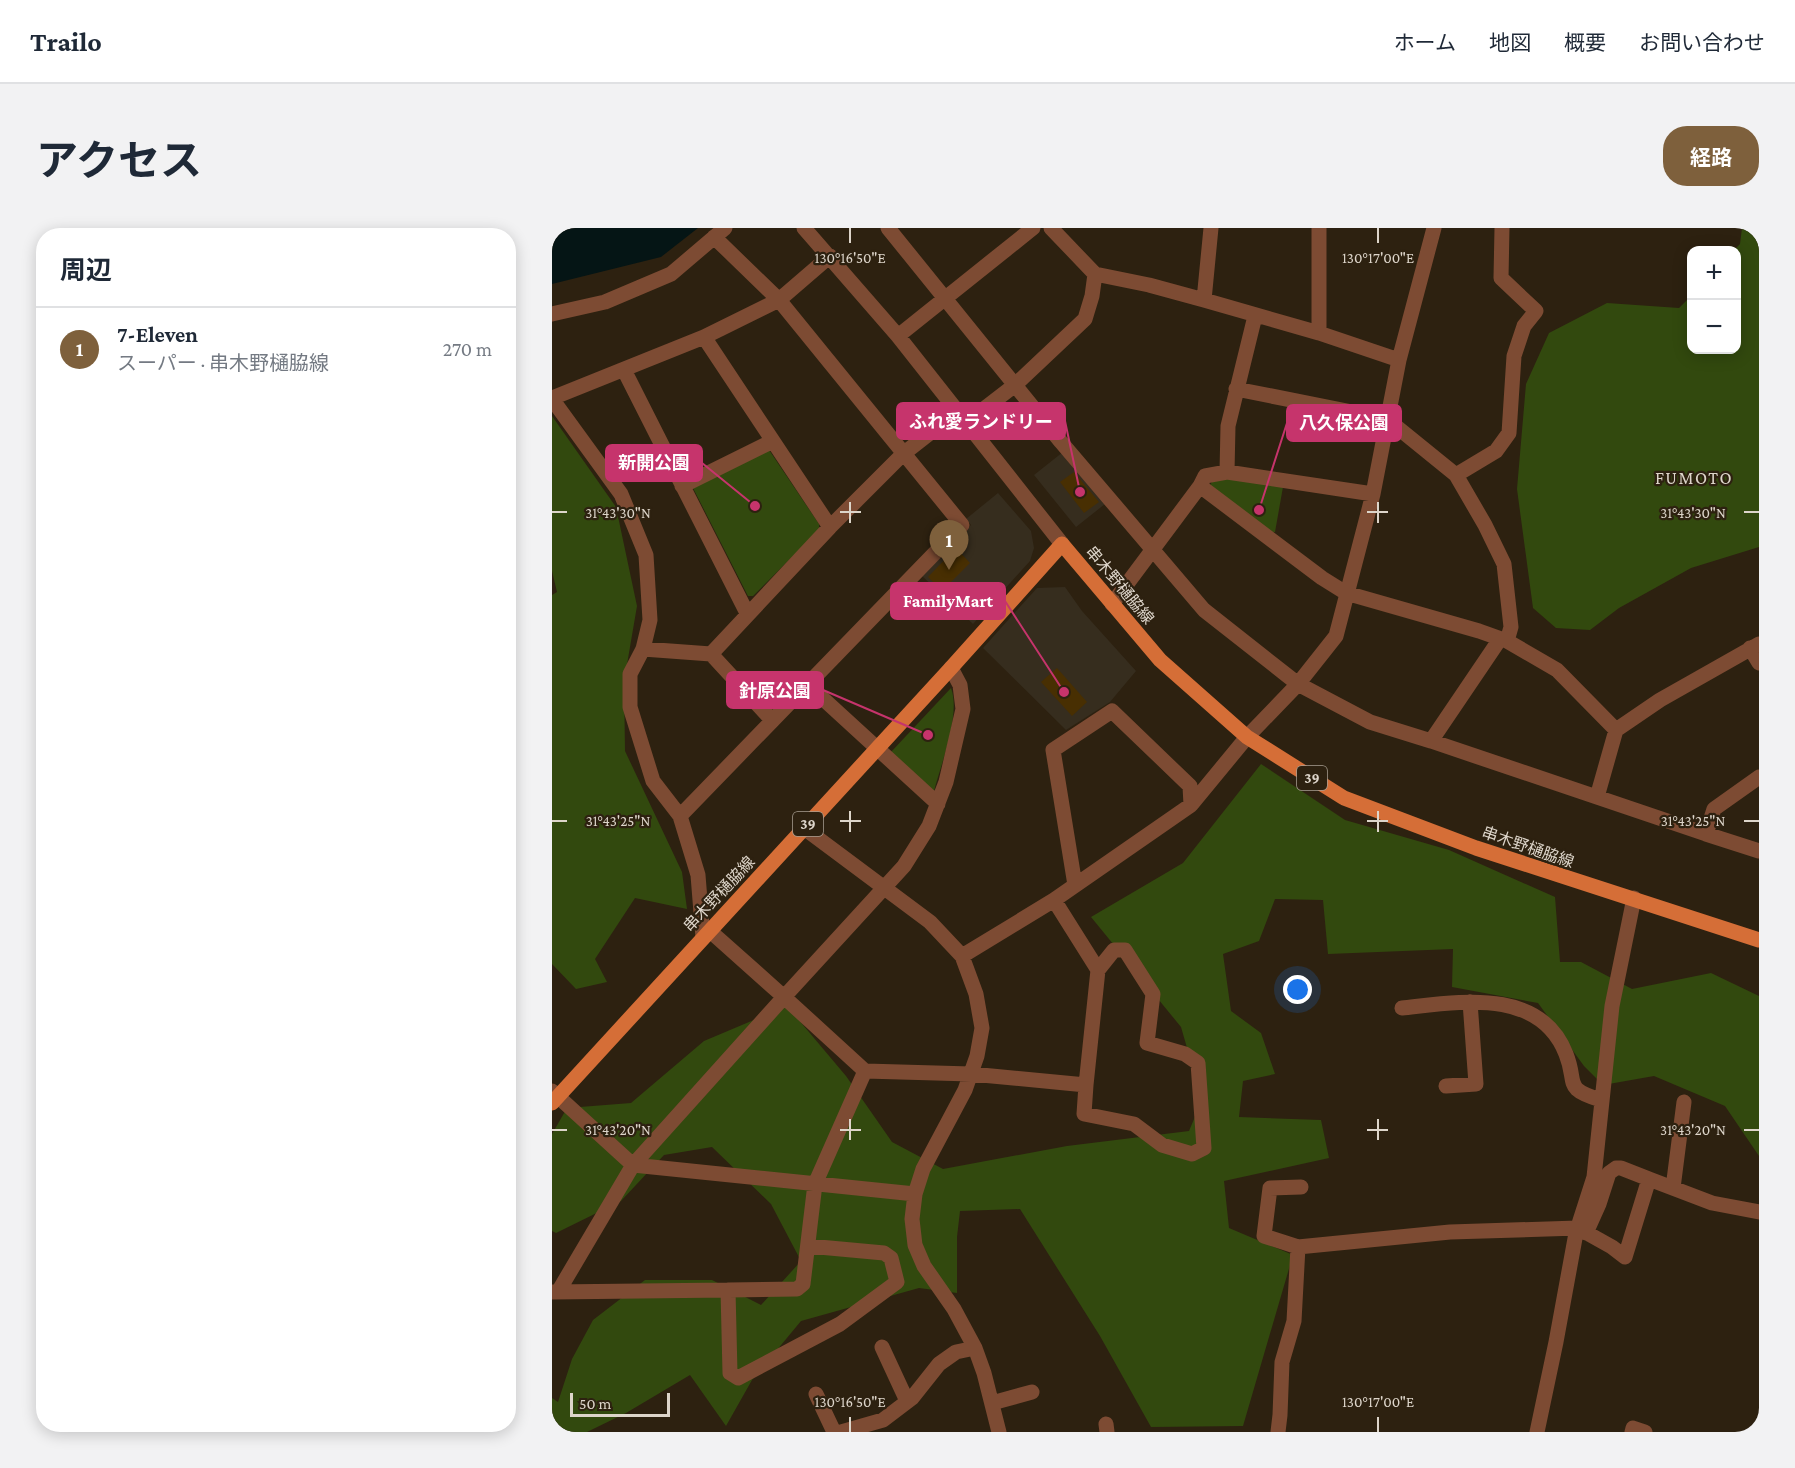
<!DOCTYPE html>
<html lang="ja">
<meta charset="utf-8">
<style>
body{margin:0;font-family:"Crimson Pro","Noto Sans JP",serif;background:#f2f2f3;color:#1f2937}
.controls{position:absolute;right:18px;top:18px;display:grid;overflow:hidden;border-radius:12px;box-shadow:0 3px 15px #0003}
.controls button{width:54px;height:54px;display:grid;place-items:center;padding:0;border:0;border-bottom:2px solid #e0e1e3;background:#fff;color:#1f2937;font:30px sans-serif}
.scale{position:absolute;left:18px;bottom:15px;width:100px;box-sizing:border-box;padding-left:6px;border:3px solid #ddd5ca;border-top:0;font-size:16px;line-height:21px;white-space:nowrap;color:#ddd5ca;-webkit-text-stroke:4px #2d2110;paint-order:stroke}
.you{position:absolute;left:746px;top:762px;width:21px;height:21px;margin:-15px;border:4px solid #fff;border-radius:50%;background:#1a73e8;box-shadow:0 0 0 9px #1a73e833}
.badge{display:grid;place-items:center;width:39px;height:39px;border-radius:50%;background:#7e603c;color:#fff;font-size:20px;font-weight:700}
.pin{position:absolute;translate:-50% -50px;filter:drop-shadow(0 2px 3px #0008)}
.pin::after{content:'';position:absolute;top:32px;width:21px;height:18px;background:inherit;clip-path:polygon(0 0,100% 0,50% 100%)}
.list{margin:0;padding:0;list-style:none}
h2{display:flex;justify-content:space-between;align-items:center;height:78px;margin:0;padding:0 24px;font-size:26px}
h2 small{font-size:20px;font-weight:400;color:#747a83}
.list li{display:grid;grid-template-columns:39px 1fr auto;gap:18px;align-items:center;box-sizing:border-box;height:84px;padding:0 24px;border-top:2px solid #e0e1e3}
.list b{display:block;font-size:22px;white-space:nowrap}
.list p{margin:0;font-size:20px;white-space:nowrap;color:#747a83}
.list em{font-size:20px;font-style:normal;color:#747a83}
.map{position:relative;flex:none;width:1207px;height:1204px;overflow:hidden;border-radius:24px}
header{display:flex;align-items:center;gap:36px;box-sizing:border-box;height:84px;padding:0 30px;background:#fff;border-bottom:2px solid #e0e1e3}
header strong{font-size:28px}
nav{display:flex;gap:33px;margin-inline-start:auto;font-size:21px}
.intro{display:flex;align-items:center;justify-content:space-between;box-sizing:border-box;height:144px;padding:0 36px}
h1{margin:0;font-size:42px}
.button{padding:15px 27px;border-radius:24px;background:#7e603c;color:#fff;font-size:21px;font-weight:700}
main{display:flex;gap:36px;padding:0 36px}
aside{flex:1;background:#fff;border-radius:24px;box-shadow:0 3px 15px #0003}
.map>svg:first-child{display:block}
</style>
<header>
<strong>Trailo</strong>
<nav><a>ホーム</a><a>地図</a><a>概要</a><a>お問い合わせ</a></nav>
</header>
<div class="intro"><h1>アクセス</h1><a class="button">経路</a></div>
<main>
<aside>
<h2>周辺<small></small></h2>
<ul class="list">
<li><span class="badge">1</span><div><b>7-Eleven</b><p>スーパー · 串木野樋脇線</p></div><em>270 m</em></li>
</ul>
</aside>
<div class="map">
<svg width="1207" height="1204" viewBox="0 0 1207 1204">
<rect width="100%" height="100%" fill="#2d2110"/>
<path fill="#362d1e" d="M511,224L553,276L524,299L482,247Z
M446,265L479,303L482,320L478,333L421,396L369,347L419,297L414,291Z
M513,359L530,383L584,443L558,474L514,502L431,420L485,360Z"/>
<path fill="#32490e" d="M1190,0H1207V319L1139,340L1067,380L1038,402L1004,400L981,380L965,261L974,156L997,105L1055,75L1127,80L1139,68L1140,122H1184V22H1182L1188,16Z
M0,188L64,279L85,378L72,454L73,523L130,644L135,681L83,670L43,731L55,754L24,761L0,736V367L5,364L0,343Z
M217,222L267,296V302L201,368H196L141,260Z
M698,250L731,259L723,304L717,305L657,260L661,251Z
M399,460C409,486 389,536 382,563L339,524Z
M709,536L793,592L897,622L1003,669L1008,734H1029L1080,761L1159,745L1207,768V928L1173,878L1102,848L1051,857L1032,838L986,775L900,759L901,721L776,726L771,672L723,671L707,713L671,726L679,783L709,805L723,846L691,853L687,889L769,892L777,930L672,953L677,1000L741,1027L691,1198L599,1199L548,1108L468,981L408,983L405,1009V1065L367,1060L249,1093L200,1152L174,1198L138,1147L74,1185L35,1204H0V1170L6,1174L20,1131L41,1092L93,1052H160L209,1077L249,1033L219,976L160,919L112,927L69,973L4,1005L0,1003V906L15,880L79,875L152,813L235,778L294,848L340,914L391,941L515,918L637,903L650,872L629,799L539,689L631,635Z"/>
<path fill="#051515" d="M0,0H146L109,29L0,56Z"/>
<path fill="#482f02" d="M522,244L547,274L532,285L508,254Z
M404,320L418,335L390,363L376,349Z
M505,440L535,474L520,488L489,454Z"/>
<g fill="none" stroke-linecap="round" stroke-linejoin="round">
<path stroke="#7d4b33" stroke-width="15" d="M252,0L346,108L510,316
M336,0L509,214L652,382L746,456L818,494L879,513L948,411
M499,0L543,46L597,57L652,72L767,105L847,132L821,266L784,408L746,456L695,509L639,577
M767,0V105
M652,72L659,0
M0,86L53,74L119,46L173,0
M346,108L481,0
M152,109L278,299
M847,132L882,0
M72,142L195,385
M684,161L835,191L904,247L933,297L952,336L959,399L955,413
M0,170L152,109L227,72L278,28
M0,171L69,266L94,327L98,392L91,421L78,446V479L101,553L128,588L146,647L151,710
M415,194L463,157L533,91L540,68L543,46
M675,244L676,198L703,88
M904,247L944,223L957,205L962,128L972,98L984,83L949,50L950,0
M130,258L221,213
M648,258L770,350L794,365L927,403L955,413L1005,442L1064,502L1108,472L1207,416
M560,376L648,258L653,248L675,244L821,266
M1198,420L1207,435
M91,421L159,426L220,492
M159,426L278,299L351,226L406,183
M255,456L386,576
M879,513L1154,606L1162,581L1207,549
M1045,569L1064,502
M128,588L410,297L227,72L162,9
M252,600L378,694L410,728L424,766L430,800L425,828L413,862L371,941L363,966L360,991L363,1017L372,1038L402,1081L423,1120L432,1145L447,1204
M1154,606L1207,623
M158,703L232,769L352,638L377,598L394,554L411,481L408,457L399,440
M410,728L502,672L639,577L638,558L560,483L501,522L523,657
M850,780C907,774 988,759 1014,826C1026,856 1010,860 1049,872
M534,857L532,886L582,896L610,917L640,926L652,920L646,835L633,826L595,815L601,766L573,722H562L546,742
M894,858L924,856L918,774
M0,863L81,937L6,1064
M81,937L232,769L313,843L419,846L534,857L546,742L502,672
M81,937L363,966
M1097,951L1160,975L1207,984
M1121,960L1132,874
M746,1019L712,1008L718,960L749,959
M176,1062L245,1061L251,1056L263,956L313,843
M0,1064L176,1062L178,1145L186,1150L288,1096L345,1054L339,1030L332,1025L256,1018
M330,1119L355,1173
M264,1166L282,1204
M440,1175L480,1164
M554,1196L555,1204
M289,1204L331,1192L360,1170L387,1136L404,1124L423,1120
M726,1204L728,1187L730,1134L742,1093L746,1019L898,1004L1026,1000L1060,1019L1073,1029L1097,951L1069,940H1064L1057,945L1047,976L1034,1005
M985,1204L1004,1114L1024,1005L1042,949L1060,778L1082,670
M1080,1204L1081,1200L1093,1204"/>
<path stroke="#d56e37" stroke-width="15" d="M0,875L399,440L510,316L608,432L695,509L792,570L924,620L1207,712"/>
</g>
<path fill="none" stroke="#ddd5ca" stroke-width="2" d="M298,0V15M826,0V15M298,274V295M826,274V295M0,284H15M288,284H309M815,284H836M1192,284H1207M298,583V604M826,583V604M0,593H15M288,593H309M815,593H836M1192,593H1207M298,891V912M826,891V912M0,902H15M288,902H309M815,902H836M1192,902H1207M298,1189V1204M826,1189V1204"/>
<g text-anchor="middle" dominant-baseline="central" stroke-width="4.5" stroke-linejoin="round" paint-order="stroke">
<g fill="#2d2110" stroke="#a89f92" stroke-width="1.5">
<rect x="745" y="538" width="30" height="24" rx="4.5"/>
<rect x="241" y="584" width="30" height="24" rx="4.5"/>
</g>
<g font-size="15" font-weight="bold" fill="#ddd5ca">
<text x="760" y="550">39</text>
<text x="256" y="596">39</text>
</g>
<g font-size="16" fill="#ddd5ca" stroke="#2d2110">
<text transform="translate(568 357) rotate(50)">串木野樋脇線</text>
<text transform="translate(976 619) rotate(19)">串木野樋脇線</text>
<text transform="translate(167 666) rotate(-47)">串木野樋脇線</text>
</g>
<g font-size="18" letter-spacing="1.5" fill="#ddd5ca" stroke="#2d2110">
<text x="1142" y="250">FUMOTO</text>
</g>
</g>
<g font-size="15" text-anchor="middle" fill="#ddd5ca" stroke="#2d2110" stroke-width="4.5" stroke-linejoin="round" paint-order="stroke">
<text x="298" y="35">130°16'50"E</text>
<text x="826" y="35">130°17'00"E</text>
<text x="66" y="290">31°43'30"N</text>
<text x="1141" y="290">31°43'30"N</text>
<text x="66" y="598">31°43'25"N</text>
<text x="1141" y="598">31°43'25"N</text>
<text x="66" y="907">31°43'20"N</text>
<text x="1141" y="907">31°43'20"N</text>
<text x="298" y="1179">130°16'50"E</text>
<text x="826" y="1179">130°17'00"E</text>
</g>
<path fill="none" stroke="#c6346c" stroke-width="2" d="M528 264L513 193M707 282L735 195M203 278L150 235M512 464L453 373M376 507L271 462"/>
<g fill="#c6346c" stroke="#2d2110" stroke-width="2">
<circle cx="528" cy="264" r="6"/>
<circle cx="707" cy="282" r="6"/>
<circle cx="203" cy="278" r="6"/>
<circle cx="512" cy="464" r="6"/>
<circle cx="376" cy="507" r="6"/>
</g>
<g fill="#c6346c" stroke="#c6346c" stroke-width="2">
<rect x="345" y="175" width="168" height="36" rx="6"/>
<rect x="735" y="177" width="114" height="36" rx="6"/>
<rect x="54" y="217" width="96" height="36" rx="6"/>
<rect x="339" y="355" width="114" height="36" rx="6"/>
<rect x="175" y="444" width="96" height="36" rx="6"/>
</g>
<g font-size="18" text-anchor="middle" font-weight="bold" fill="#fff">
<text x="429" y="200">ふれ愛ランドリー</text>
<text x="792" y="201">八久保公園</text>
<text x="102" y="241">新開公園</text>
<text x="396" y="379">FamilyMart</text>
<text x="223" y="469">針原公園</text>
</g>
</svg>
<div class="controls">
<button>+</button>
<button>−</button>
</div>
<div class="scale">50 m</div>
<div class="you"></div>
<div class="pin badge" style="left:397px;top:342px">1</div>
</div>
</main>
